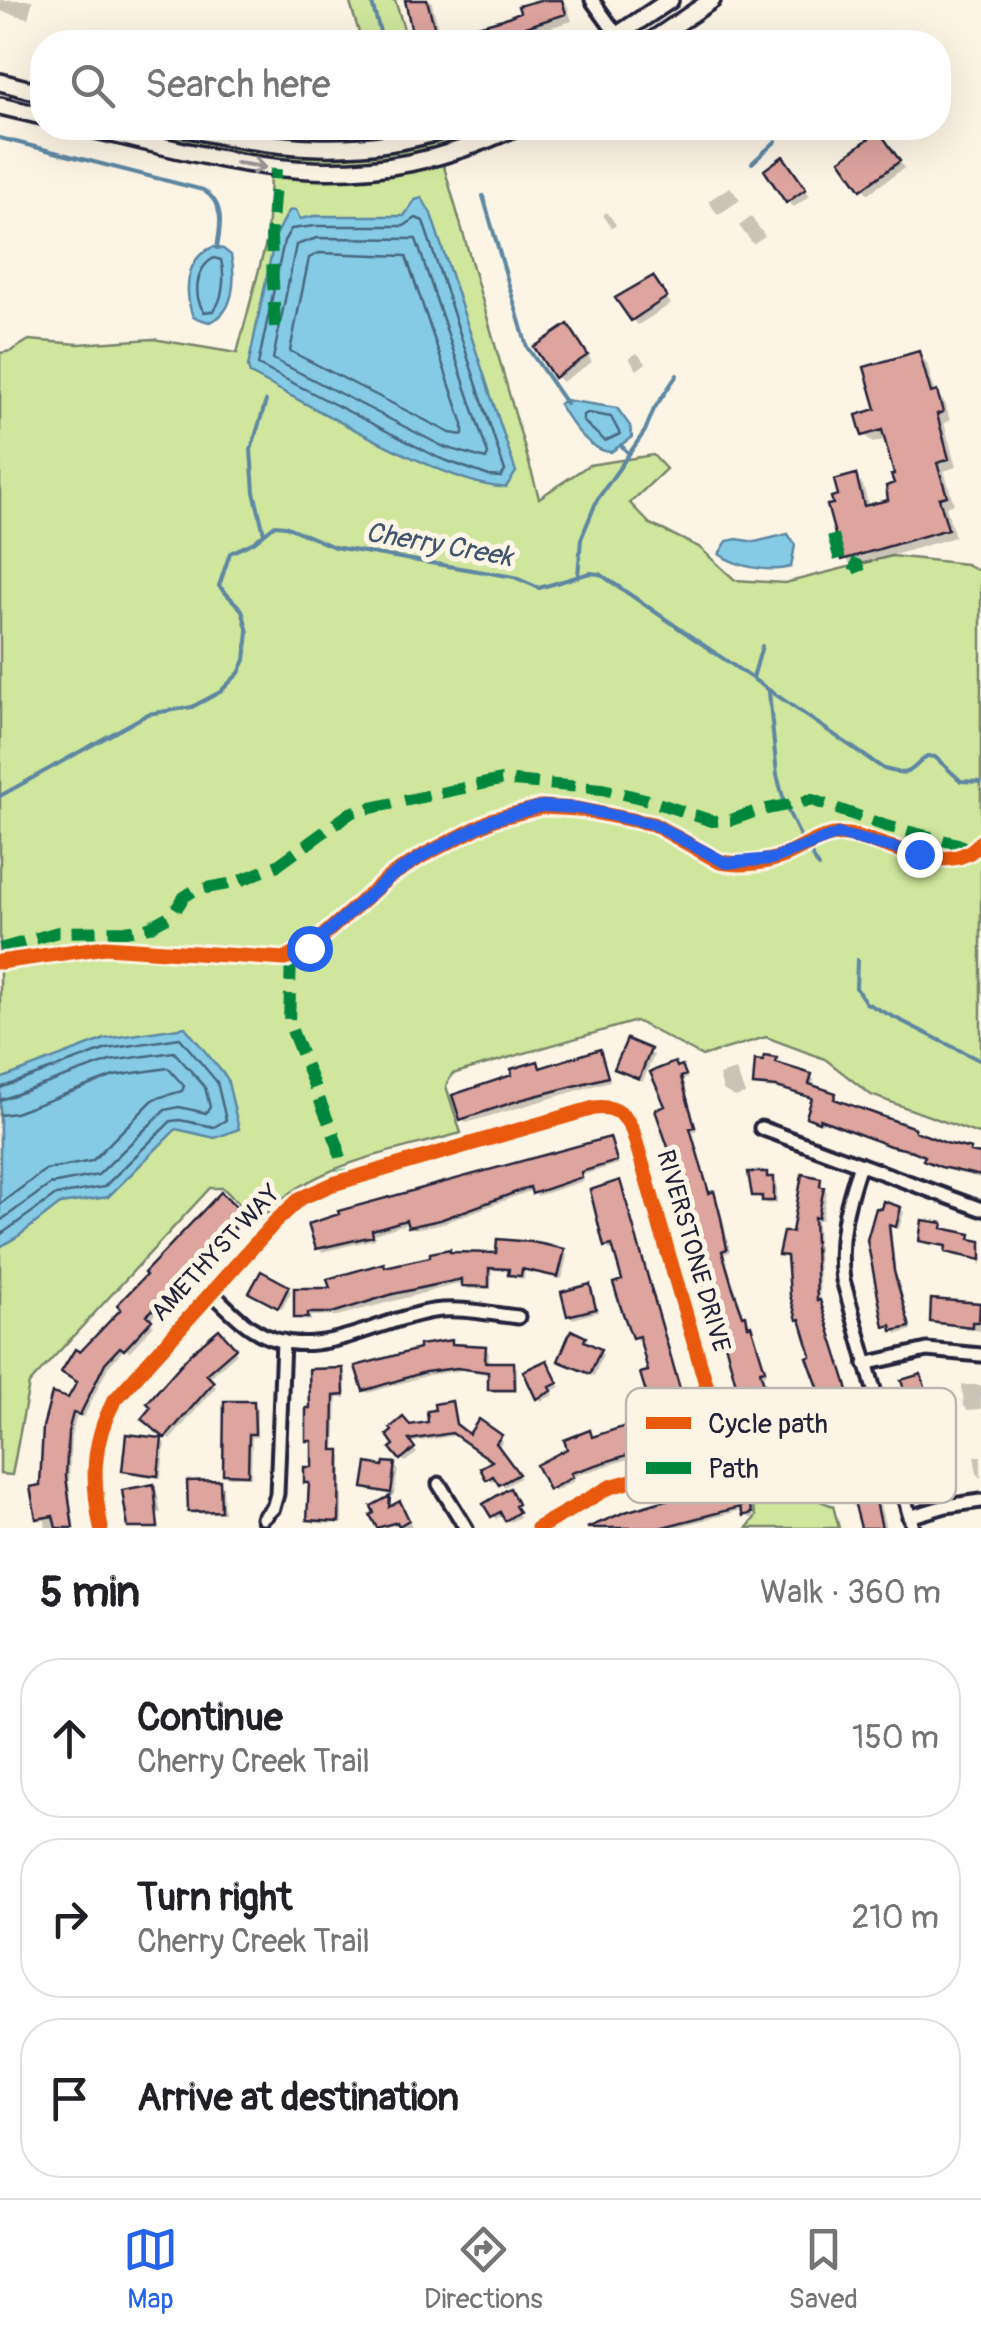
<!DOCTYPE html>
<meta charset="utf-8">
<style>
body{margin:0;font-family:Pangolin,sans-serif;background:#f6f6f6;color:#202124}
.stop{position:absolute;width:30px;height:30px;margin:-22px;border:8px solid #2563eb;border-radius:50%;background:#fff}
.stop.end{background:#2563eb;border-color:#fff;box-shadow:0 2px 10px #0008}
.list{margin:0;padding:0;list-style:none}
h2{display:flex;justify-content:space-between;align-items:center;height:130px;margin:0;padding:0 40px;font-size:42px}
h2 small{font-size:32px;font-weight:400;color:#757577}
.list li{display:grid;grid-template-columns:65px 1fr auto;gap:30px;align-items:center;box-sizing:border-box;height:160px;margin:0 20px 20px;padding:0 20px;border:2px solid #e0e0e0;border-radius:40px}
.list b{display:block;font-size:38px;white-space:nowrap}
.list p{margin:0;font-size:32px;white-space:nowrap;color:#757577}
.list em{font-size:32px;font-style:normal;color:#757577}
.icon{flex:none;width:55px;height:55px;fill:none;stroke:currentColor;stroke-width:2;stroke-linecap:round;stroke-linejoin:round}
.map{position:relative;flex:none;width:981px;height:1528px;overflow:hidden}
.search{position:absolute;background:#fff;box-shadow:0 10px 40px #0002;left:30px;right:30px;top:30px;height:110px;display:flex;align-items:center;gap:25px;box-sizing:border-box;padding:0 35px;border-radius:40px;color:#757577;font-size:38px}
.sheet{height:670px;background:#fff}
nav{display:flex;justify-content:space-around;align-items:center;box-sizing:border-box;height:140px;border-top:2px solid #e0e0e0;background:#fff;font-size:28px;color:#757577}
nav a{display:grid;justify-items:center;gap:5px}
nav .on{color:#2563eb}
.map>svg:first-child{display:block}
</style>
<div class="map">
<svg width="981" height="1528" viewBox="0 0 981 1528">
<rect width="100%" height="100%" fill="#fcf5e5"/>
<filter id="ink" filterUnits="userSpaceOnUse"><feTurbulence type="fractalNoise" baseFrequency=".01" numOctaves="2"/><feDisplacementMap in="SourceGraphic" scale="20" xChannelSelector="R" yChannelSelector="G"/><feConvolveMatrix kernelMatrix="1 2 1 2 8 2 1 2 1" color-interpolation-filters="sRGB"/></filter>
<g filter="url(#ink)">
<path fill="#cfe69c" stroke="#78846c" stroke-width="2.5" d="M349,0H395L408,42H362Z
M123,128C190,127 252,156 322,156C358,156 395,150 430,142C451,136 469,128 490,128C376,191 241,157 123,128Z
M443,163L539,498L589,465L653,455L666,469L630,503L650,524L699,547L735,580L785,583L892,556L966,564L981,572V1135L871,1095L825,1059L766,1037L702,1056L636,1021L452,1074L446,1086L461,1133C391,1153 308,1163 258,1222L223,1188H210L29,1384L12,1475L0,1474V353L11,351L29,340L79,344L153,339L237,353L267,239L270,177L364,178Z
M747,1472L833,1506L839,1528H747L756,1516L743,1474Z"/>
<path fill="#85cbe6" stroke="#5d87a2" stroke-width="2.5" d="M422,198L431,214L516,472L506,487C457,491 301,400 250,374L248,367L275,237L289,211L296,210L300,219L314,216H404L415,200Z
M213,247L223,249L231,255C236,278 235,314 209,322L193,317C184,292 185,258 213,247Z
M565,400L617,408L630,426L632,437L611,452C589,451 570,422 559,404Z
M788,534L795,545L791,567C770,573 737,567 719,554L727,541L737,539L755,542Z
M185,1027L227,1078L239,1129L215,1138L176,1129L108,1197L60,1204L20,1235L0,1247V1079L105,1039Z"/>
<path fill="#0003" d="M0,0H33L28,18L0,11Z
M406,0H431L441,39L523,14L554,0H562L567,5L572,21L521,36L523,42H417Z
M885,140L904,168L868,194L863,188Z
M789,165L810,196L794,207L788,201Z
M730,187L740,200L718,215L708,201Z
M607,212L616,225L612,228L603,215Z
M751,217L765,236L753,244L739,226Z
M658,285L671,304L638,325L632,319Z
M573,333L592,362L562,382L556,376Z
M637,353L646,363L637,370L629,358Z
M918,354L927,363L935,393L945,403L950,421L944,423L956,467L944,471L954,504L946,507L955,537L853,567L845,558L841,497L855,477L863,485L869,507L891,501L897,476L887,439L873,443L864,434Z
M628,1042L654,1055L643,1081L616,1069Z
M600,1052L610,1081L466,1123L462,1119L516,1076L537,1064L541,1070Z
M776,1060L779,1066L811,1076L814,1080L812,1088L834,1095L837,1103L981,1156V1178L947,1170L930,1163L927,1157L919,1154L823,1121V1124L812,1120L809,1117L814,1100L783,1090L759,1087L755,1084Z
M681,1068L688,1078L683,1080L697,1130L692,1132L710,1195L717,1198L724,1224L730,1252L724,1254L744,1317L754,1332L767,1373L762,1375L768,1396L776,1398L779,1408L787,1441L791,1473L765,1476L761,1472L758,1444L753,1439L689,1226L669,1108Z
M736,1070L745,1094L735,1097L723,1090L719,1075Z
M609,1140L619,1164L583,1175L584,1181L537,1196L533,1190L444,1223L414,1229L409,1223L374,1234L375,1239L322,1252L318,1248Z
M766,1175L777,1183V1203L768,1204L755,1195Z
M820,1180L827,1193L822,1220L817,1219L820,1303L849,1389L858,1442L869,1464L886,1528H860L859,1523H862L853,1490L849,1486L789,1259L781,1255L794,1235Z
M619,1183L695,1438L572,1477L574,1481L554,1492L551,1488L570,1450L589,1433L593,1439L632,1427L655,1414L651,1373L642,1338L637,1340L634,1336L615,1248L610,1250L606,1246Z
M221,1195L242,1216L231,1228L237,1234L209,1258L212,1261L202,1271L199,1269L178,1288L183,1293L173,1303L170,1299L148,1321L154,1325L129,1352L125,1348L108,1367L84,1417L77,1415L71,1437L69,1482L74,1528H46L45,1521L38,1518L42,1487L69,1401L80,1383V1355Z
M900,1209L904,1212L899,1229L891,1227L896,1277L912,1330L898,1334L887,1326L870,1240Z
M924,1223L970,1252L972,1239L981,1243V1266L978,1261L951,1255L948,1248L925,1244L921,1241Z
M563,1251L567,1255L562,1279L525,1271L524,1279L514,1278L511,1271L492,1270L491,1289H468L465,1282L337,1316H311V1321L300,1320L297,1317L334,1291L387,1270L452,1254Z
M589,1287L598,1312L573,1319L569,1315Z
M288,1288L291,1292L282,1309L256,1296Z
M979,1305L981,1331L966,1329L962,1326L936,1325L933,1321Z
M219,1332L237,1353L208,1379L216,1387L170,1440L144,1419Z
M585,1339L587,1345L603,1354L594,1376L565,1364Z
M451,1342L455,1347L485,1349L489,1352L488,1365H513L517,1368V1392H494L491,1389V1375L463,1370L429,1375L368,1393L365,1389Z
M547,1363L560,1387L552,1391L554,1395L541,1401L538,1397Z
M342,1370L346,1374V1398H337L335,1452L342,1456V1524L314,1523L310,1519L311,1487L306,1482L315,1470V1444L308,1440Z
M920,1377L955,1482L939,1487L936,1484Z
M962,1385H981V1409L968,1410L964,1406Z
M253,1403L257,1407V1437H252L251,1477H229L226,1473Z
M451,1403L459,1429L470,1437H500L503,1441L498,1448L520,1478L504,1487L498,1478L492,1482L488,1478L496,1462L458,1435L409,1443L417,1453L405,1462L394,1449L409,1428L431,1424Z
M161,1440L165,1444L161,1478L128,1474L124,1470Z
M974,1456H981V1478L977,1474Z
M394,1466L398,1469L394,1495L369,1491L366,1487Z
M741,1481L754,1517L749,1518L743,1510L673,1528H594Z
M219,1483L223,1486L224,1513L194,1514L190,1511Z
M153,1487L157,1491L161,1513L156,1514L160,1528H133Z
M509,1492L520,1517L510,1522L504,1514L496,1519L493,1516Z
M390,1499L392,1508H403L413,1528H403L401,1524L380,1528L373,1516L377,1514L374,1507Z"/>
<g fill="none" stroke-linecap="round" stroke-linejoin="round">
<path stroke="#4a667f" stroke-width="2.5" d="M416,218L423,221L505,471L501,477L489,476L439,458L258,365L284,241L291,229L315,226H404Z
M317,238L416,239L488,454L486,459L444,447L273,359L296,245Z
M319,253L406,256L463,424V435L450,433L290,351L309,258Z
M214,258L221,260C225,274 224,300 213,311L204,312C193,296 195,268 214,258Z
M588,413L611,417L620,434L605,441L583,421V415Z
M0,1088L107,1049L180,1038L217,1082L226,1120L214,1127L180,1120L171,1121L104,1187L56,1195L0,1235
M0,1100L110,1061L174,1052L205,1087L210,1107L206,1113L179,1107L165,1110L98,1175L51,1184L0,1221
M0,1115L15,1113L114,1076L168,1068L184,1086L182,1091L154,1099L92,1161L45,1170L0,1204"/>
<path stroke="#5d87a2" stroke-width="4" d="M371,0L383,42
M0,138L203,190C225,204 221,225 217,248
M752,163L776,141
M483,196L527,347L566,403
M621,445L629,454
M264,533L254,492L251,450L266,401
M578,576L581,539L597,500L645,431L654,409L677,375
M753,678L762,646
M769,692L777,775L785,805L803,842
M0,796L148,714L192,707L220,692L239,673L245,660L248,632L242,610L219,586L230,553L254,542L275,525L285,526L334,547L514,577L539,588L590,573L600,574L884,769C913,777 907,772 927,756L935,757L961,781L981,782
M809,851L819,867
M857,960L856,988L866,1003L981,1061"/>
</g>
<path fill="#dea49e" stroke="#22223b" stroke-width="2.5" d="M405,0H427L437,37L503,19L520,12L518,6L540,0H562L566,14L516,30L519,42H414Z
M879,131L900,161L861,190L840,160Z
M783,156L806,189L786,203L764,170Z
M653,276L667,297L631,321L615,298Z
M568,324L588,355L554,378L534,347Z
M919,351L931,393L937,391L943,412L937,414L949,459L937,463L947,496L939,498L948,529L842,560L827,505L833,504L831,497L838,495L834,480L856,474L864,506L888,500L886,486L894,483L891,475L894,474L882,430L862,436L856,415L876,409L864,367Z
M627,1039L651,1049L639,1079L614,1069Z
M600,1049L608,1077L520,1100L460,1120L452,1095L512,1075L511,1069L538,1061L540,1068Z
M764,1056L777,1058L776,1063L812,1074L809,1084L836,1093L834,1099L915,1128V1131L946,1143L971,1149L970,1152L981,1154V1176L941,1167L923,1160L925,1156L913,1151L890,1146L820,1119L819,1122L806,1117L812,1098L777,1087L753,1085L755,1060L763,1061Z
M675,1062L677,1067L682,1065L686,1075L681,1077L695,1127L690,1128L709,1193L714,1191L721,1218L727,1249L722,1251L732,1285L743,1316L746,1315L748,1326L751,1325L765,1370L760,1371L767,1394L773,1392L776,1402L785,1435L788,1470L759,1473L755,1439L751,1440L718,1317L714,1319L706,1294L691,1226L687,1227L673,1171L676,1170L655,1110L665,1106L650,1072Z
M610,1137L617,1161L581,1172L582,1177L532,1194L530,1187L440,1220L408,1227L406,1220L372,1230L373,1236L316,1249L308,1224L339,1214L338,1211Z
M748,1172H767V1177H774V1201H762V1196H752Z
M802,1174L821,1178L820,1186L824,1187L818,1218L814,1217L817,1301L820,1300L846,1383L854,1414L850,1416L856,1442L860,1441L866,1458L882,1528H861L850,1486L847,1487L834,1431L807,1357L811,1356L800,1319L797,1320L790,1295L787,1256L778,1255L783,1232H792Z
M620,1180L693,1434L571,1473L573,1477L549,1490L536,1465L567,1449L564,1440L590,1430L592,1437L629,1425L628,1419L652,1412L640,1373L648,1371L639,1336L632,1338L621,1308L613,1283L622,1280L612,1245L604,1247L590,1190Z
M221,1192L241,1211L229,1223L235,1229L208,1253L210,1256L197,1270L194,1267L177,1283L182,1288L168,1301L165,1298L147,1315L152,1320L124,1350L120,1347L105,1363L80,1415L73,1413L68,1432L66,1477L73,1528H56L53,1516L36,1519L30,1487L40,1485L43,1427L52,1393L68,1398L77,1382L61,1372L75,1349L80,1352L121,1309L117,1305L146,1275L144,1273Z
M883,1201L901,1207L896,1227L889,1225L894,1271L910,1327L892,1331L891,1325L884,1327L867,1240L876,1208L881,1209Z
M922,1220L943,1223L942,1228L971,1234L970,1239L981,1241V1260L945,1252L946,1246L919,1241Z
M497,1239L532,1242L565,1249L558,1277L522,1269L521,1276L508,1275L509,1269L489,1268V1287L462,1286V1279L393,1294L332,1313H308V1318H294V1288H330L327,1279L384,1263L385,1267L430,1257V1253L450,1249V1252L496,1253Z
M261,1271L289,1286L278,1308L249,1293Z
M590,1284L596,1309L567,1316L561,1292Z
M931,1299L980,1303L979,1322H972V1327L930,1322Z
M219,1329L236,1348L206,1374L214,1382L165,1438L141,1419L151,1407L147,1403L191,1353Z
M571,1330L586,1337L584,1341L601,1349L590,1374L558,1361Z
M452,1340V1344L486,1346L485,1362H514L515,1390H488V1372L457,1368L425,1372L363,1391L355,1366L419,1349V1345Z
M547,1360L558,1383L550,1387L552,1391L536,1399L523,1371Z
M343,1368L344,1395L334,1396L333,1450H340L339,1522L307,1520L309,1483H304V1467H312V1441H306V1408H310L309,1369Z
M921,1374L953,1479L933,1485L901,1380Z
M224,1401H254L255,1434H249L248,1475L223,1474Z
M452,1401L456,1424L465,1431L469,1434L479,1419L502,1435L496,1443L519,1474L499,1485L493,1476L486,1480L480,1468L492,1461L452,1433L409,1440L415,1448L400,1460L390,1448L394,1445L387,1435L392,1431L390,1428L403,1417L410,1425L428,1422L427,1411L435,1410L434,1404Z
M126,1434L162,1438L158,1476L122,1471Z
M384,1462L395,1463L391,1493L363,1488L367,1463L383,1466Z
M741,1478L752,1513L743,1516L740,1507L659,1528H587L625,1512Z
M220,1480L221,1511L188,1512L187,1481Z
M154,1484L158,1528H128L122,1490Z
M510,1488L518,1504L515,1506L519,1512L505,1521L500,1512L491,1517L483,1504Z
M390,1496L389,1507L400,1501L409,1520L399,1526L397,1522L377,1528L370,1515L374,1513L371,1506Z"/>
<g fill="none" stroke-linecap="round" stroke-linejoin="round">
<g stroke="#22223b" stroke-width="19">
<path id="minor" d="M592,0L622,42
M761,1128L981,1209
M860,1164C847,1203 837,1239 843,1280L913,1528
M212,1293C225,1305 238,1320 253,1329C311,1367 374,1320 433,1311C460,1307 490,1314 518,1317
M865,1364L927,1350L981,1355
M439,1484L466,1528
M909,1517L946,1506L981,1501
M263,1518L273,1508L277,1494L283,1341
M101,1528C92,1482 91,1443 114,1401L275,1222L301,1198L333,1184L594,1108C614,1105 626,1114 633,1132L717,1422C721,1438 721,1451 705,1460L610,1487L538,1528"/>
</g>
<g stroke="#22223b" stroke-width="22">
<path id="secondary" d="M607,42L670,0
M650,42L712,0
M0,82L42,93
M0,106L42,116
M88,128C246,166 356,201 514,128
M186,128C275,149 362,158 450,128"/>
</g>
<use href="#minor" stroke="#fcf5e5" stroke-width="11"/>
<use href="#secondary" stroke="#fcf5e5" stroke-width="15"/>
<path stroke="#00873e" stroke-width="12" stroke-dasharray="25 12" stroke-linecap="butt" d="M275,327L271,237L276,169
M833,535L840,560L857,565L860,572
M0,949L58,932L125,931L149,927L173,914L184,897L195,890L234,883L278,865L352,812L501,780L602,789L645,799L712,821L731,820L757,811L812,800L886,826L958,844L972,851
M291,957L289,1023L338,1146L342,1170"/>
<g stroke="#fcf5e5" stroke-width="21">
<path id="cycleway" d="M0,962L105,947L285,959L316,942L389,877L424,855L494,819L542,807L577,809L653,824L720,862C743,866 768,863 789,854C809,845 825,832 848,835C886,840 950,881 981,842
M101,1528C92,1482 91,1443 114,1401L275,1222L301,1198L333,1184L594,1108C614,1105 626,1114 633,1132L717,1422C721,1438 721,1451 705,1460L610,1487L538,1528"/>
</g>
<use href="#cycleway" stroke="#e8590c" stroke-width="15"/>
</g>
<defs><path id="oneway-shaft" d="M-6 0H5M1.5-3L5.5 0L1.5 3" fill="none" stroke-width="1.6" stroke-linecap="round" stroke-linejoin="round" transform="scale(2.5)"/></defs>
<use stroke="#9a9698" href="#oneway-shaft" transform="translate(251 165) rotate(9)"/>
</g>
<g fill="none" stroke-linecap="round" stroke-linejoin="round" filter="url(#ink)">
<path stroke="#2563eb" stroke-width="12" d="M309,948L390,877L424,855L494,819L542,806L577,808L653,824L726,863L772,859L838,834L919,854"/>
</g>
<g text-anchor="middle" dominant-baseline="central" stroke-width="10" stroke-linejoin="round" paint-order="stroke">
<g font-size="25" fill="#22223b" stroke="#fcf5e5">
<text transform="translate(693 1251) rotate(74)">RIVERSTONE DRIVE</text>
<text transform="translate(216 1253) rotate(-47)">AMETHYST WAY</text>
</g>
<g font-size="28" font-style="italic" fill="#40556e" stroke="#fcf5e5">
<text transform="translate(439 545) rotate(10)">Cherry Creek</text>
</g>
</g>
<rect x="626" y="1388" width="330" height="115" rx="15" fill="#fcf5e5" stroke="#bbb6b2" stroke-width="2.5"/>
<rect x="646" y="1417" width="45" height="12" fill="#e8590c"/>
<rect x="646" y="1462" width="45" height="12" fill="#00873e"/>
<g font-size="28" fill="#22223b">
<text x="708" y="1433">Cycle path</text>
<text x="708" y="1478">Path</text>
</g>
</svg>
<div class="stop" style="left:309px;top:948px"></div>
<div class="stop end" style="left:919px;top:854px"></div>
<div class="search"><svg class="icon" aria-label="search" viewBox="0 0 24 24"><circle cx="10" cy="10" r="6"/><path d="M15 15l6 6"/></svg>Search here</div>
</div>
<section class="sheet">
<h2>5 min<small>Walk · 360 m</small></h2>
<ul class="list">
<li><svg class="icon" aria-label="ahead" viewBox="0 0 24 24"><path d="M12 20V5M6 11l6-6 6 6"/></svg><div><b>Continue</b><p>Cherry Creek Trail</p></div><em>150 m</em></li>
<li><svg class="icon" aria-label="right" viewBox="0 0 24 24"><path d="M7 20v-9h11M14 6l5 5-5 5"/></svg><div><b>Turn right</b><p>Cherry Creek Trail</p></div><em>210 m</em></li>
<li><svg class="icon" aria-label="arrive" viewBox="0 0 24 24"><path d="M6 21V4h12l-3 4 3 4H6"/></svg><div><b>Arrive at destination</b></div></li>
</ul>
</section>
<nav>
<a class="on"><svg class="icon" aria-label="map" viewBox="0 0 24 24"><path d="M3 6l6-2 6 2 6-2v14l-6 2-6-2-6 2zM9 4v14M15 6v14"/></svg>Map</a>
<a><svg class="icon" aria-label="directions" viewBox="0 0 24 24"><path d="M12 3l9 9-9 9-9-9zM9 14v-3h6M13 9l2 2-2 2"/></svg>Directions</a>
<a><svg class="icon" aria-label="saved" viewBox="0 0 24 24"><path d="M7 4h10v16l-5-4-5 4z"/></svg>Saved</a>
</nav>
